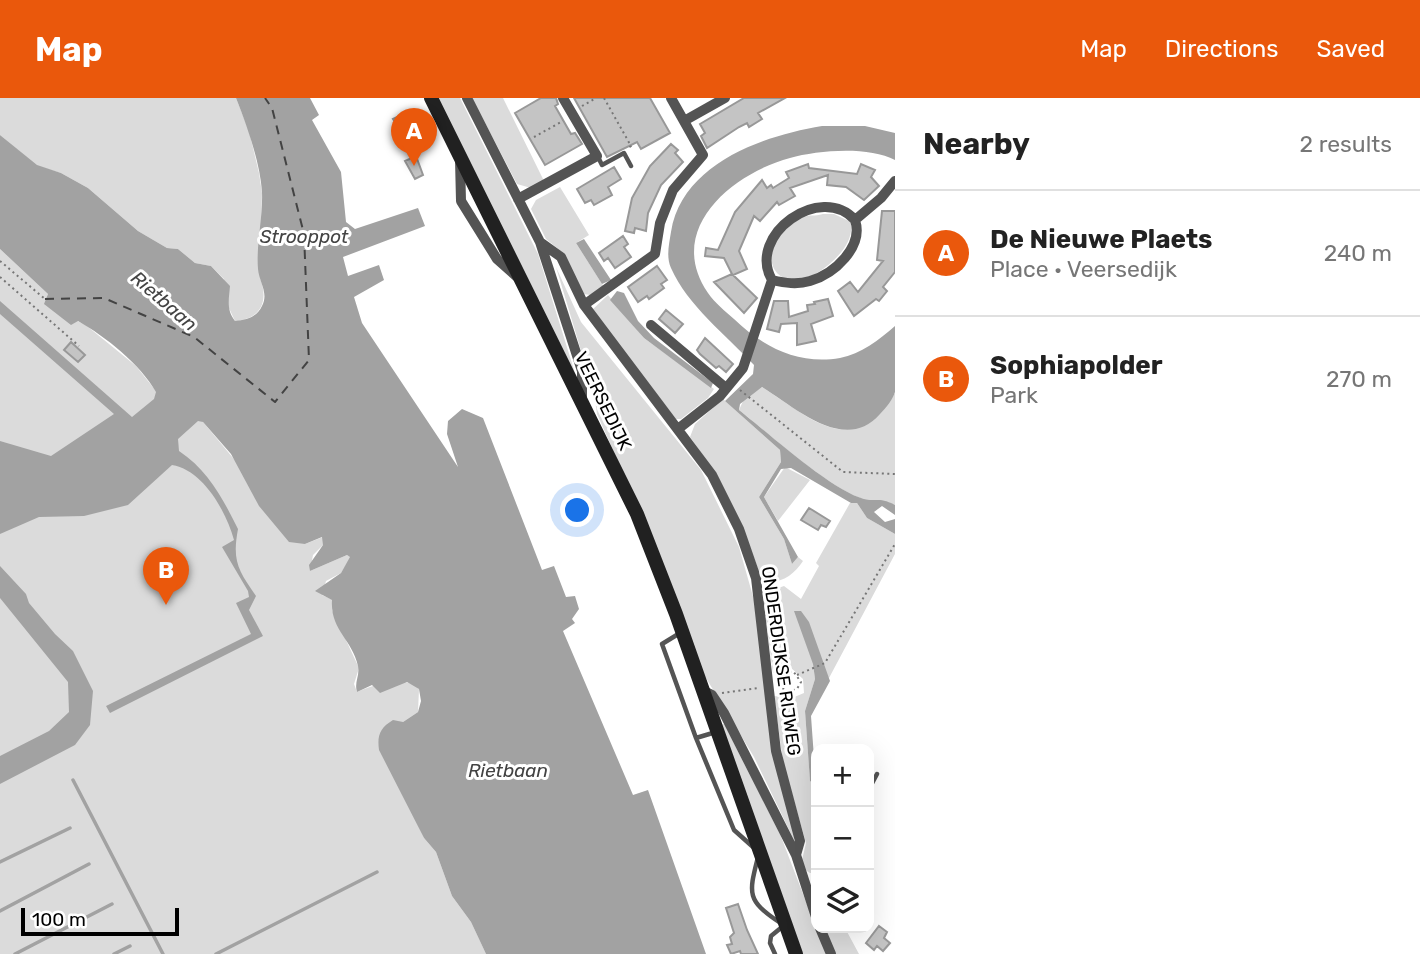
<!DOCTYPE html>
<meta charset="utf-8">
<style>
body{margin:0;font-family:Rubik,sans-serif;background:#f6f6f6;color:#222}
.controls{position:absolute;right:21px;bottom:21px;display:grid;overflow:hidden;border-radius:14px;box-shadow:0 7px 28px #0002}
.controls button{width:63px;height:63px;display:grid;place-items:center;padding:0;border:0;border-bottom:2px solid #e0e0e0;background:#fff;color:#222;font:35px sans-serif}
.scale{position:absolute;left:21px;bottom:18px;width:158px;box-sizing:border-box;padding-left:7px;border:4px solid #000;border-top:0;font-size:19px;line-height:24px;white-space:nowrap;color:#000;-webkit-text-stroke:5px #fff;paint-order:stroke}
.you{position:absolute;left:578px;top:413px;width:24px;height:24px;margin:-18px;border:5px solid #fff;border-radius:50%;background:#1a73e8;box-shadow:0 0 0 10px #1a73e833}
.badge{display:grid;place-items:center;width:46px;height:46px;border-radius:50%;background:#ea580c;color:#fff;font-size:23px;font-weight:700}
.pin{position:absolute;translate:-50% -58px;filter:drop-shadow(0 2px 4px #0008)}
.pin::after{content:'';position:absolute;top:37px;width:24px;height:21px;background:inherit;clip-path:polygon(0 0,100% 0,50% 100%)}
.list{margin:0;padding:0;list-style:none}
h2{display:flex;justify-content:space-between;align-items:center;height:91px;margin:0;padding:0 28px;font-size:30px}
h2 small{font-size:23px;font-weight:400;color:#767676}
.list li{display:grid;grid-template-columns:46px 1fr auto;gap:21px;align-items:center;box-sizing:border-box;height:126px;padding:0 28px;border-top:2px solid #e0e0e0}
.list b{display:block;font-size:26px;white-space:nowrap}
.list p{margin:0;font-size:23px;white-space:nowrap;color:#767676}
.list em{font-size:23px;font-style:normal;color:#767676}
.icon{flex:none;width:38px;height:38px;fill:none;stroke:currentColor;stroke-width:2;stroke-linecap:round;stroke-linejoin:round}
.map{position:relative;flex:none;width:895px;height:856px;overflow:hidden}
header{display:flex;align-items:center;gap:42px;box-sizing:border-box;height:98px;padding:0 35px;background:#ea580c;color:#fff}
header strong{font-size:33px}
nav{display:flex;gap:38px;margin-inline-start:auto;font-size:24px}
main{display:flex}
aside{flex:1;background:#fff}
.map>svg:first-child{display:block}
</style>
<header>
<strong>Map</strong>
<nav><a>Map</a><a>Directions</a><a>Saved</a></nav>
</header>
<main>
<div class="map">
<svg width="895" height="856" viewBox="0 0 895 856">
<rect width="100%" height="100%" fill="#fff"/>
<path fill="#dbdbdb" d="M0,0H236L249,33L259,75L262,95L260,180C269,203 261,221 235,223L228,208L224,181L211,168L195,165L178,151L167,150L138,133L88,90L61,75L37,68L0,37Z
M437,0H460L538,156L575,275Z
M472,0H503L544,83L531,90L517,86Z
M560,89L589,137L576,145L604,189L590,197L584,196L562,154L546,141L531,111L536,102Z
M823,116H834L851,124C853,140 845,151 834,162C776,216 743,147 804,119C810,116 814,119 823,116Z
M0,151L48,196L45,206L87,228L136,268L156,293L203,324L305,446L323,439V447L313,457L310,473L347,457L351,459L341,475L326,483L322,497L333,502L332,512L359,570L354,586L357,594C373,587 405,576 419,591L418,614L403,624L405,700L424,740L436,754L452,798L471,824L486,856H0Z
M556,169L581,224L701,372L739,449L754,502L774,653L779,683L795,732L794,742L754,659L695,562L661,460L597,316L594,296Z
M608,197L644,240L714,291L708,300L681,321H676L592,212Z
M762,289C812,321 852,363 895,295V407C883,401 875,404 864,401C831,392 768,335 739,312L744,301Z
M723,301L780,352L781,364L759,399L784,441L792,466L798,459L803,463C794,477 780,487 762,483C745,430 723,384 690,339L695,326Z
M785,369L810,382L778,423L764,399Z
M850,405H857L867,420L895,436V456L829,580L813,566L815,581L805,613L810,683L816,688V775H810L804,771L802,762L806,745L783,664L774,598L792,600L804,595L803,581L789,568L773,575L763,500L767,494L784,488L801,501L819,468L816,465Z
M724,626L780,736L826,856H803L720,627Z
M824,830H845L859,856H834Z"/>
<path fill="#a2a2a2" d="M236,0H310L319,17L312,22L341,74L346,124L355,131L418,110L425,128L343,159L348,178L379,167L384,182L354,199L362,225L458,369L447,336L448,323L462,311L483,320L542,472L554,468L566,499L575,498L579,511L572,521L575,525L563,533L633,697L648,692L706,856H486L471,824L452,798L436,754L424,740L379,652C377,637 380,630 393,622L403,624L418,614L421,603L419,591L407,584L380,595L372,587L357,594C354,584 360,578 358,568C352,541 330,532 332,502L315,493L341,475L350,459L347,457L310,473L309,467L323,447L322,439L305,446L289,444L259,408L231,356L203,324L198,323L178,341L179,353C208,372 223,401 238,431C232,463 238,472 256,498L249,512L263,538L110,615L106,608L251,536L236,505L249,499L248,493L222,449L234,442C226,413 203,372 172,367L128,407L84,418L39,419L0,436V343L51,358L114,316L0,216V203L132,319L154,301L156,294C140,266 106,239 78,223L71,227L44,206L48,196L0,151V37L37,67L61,75L88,90L138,133L167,150L178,151L195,165L211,168L230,188C229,201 226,212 235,223C247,222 257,219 262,208C269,195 259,184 258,171C256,146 263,120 262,94C260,64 247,28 236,0Z
M822,28H865L895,35V62C869,48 818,52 790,60C733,75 664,131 708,195C715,205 725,213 734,221C763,249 798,267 840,260C861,256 879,242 895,228C895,249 895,273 895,294C893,301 886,310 880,316C845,356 796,310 762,289L740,306L739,312C767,334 832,393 864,401C877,404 879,399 895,407V417L882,408L874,414L885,424L895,421V436L867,420L857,405H851L791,370L781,371L764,399L798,459L792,466L784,441L759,399L781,364L780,352L725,303L753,276L754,267C727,238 687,207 671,170C666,159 669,146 671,134C682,66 762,38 822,28Z
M584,141L611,182L602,186L576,145Z
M617,193L624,195L638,223L654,240L713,285L711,290L644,240L610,202Z
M0,468L26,496L29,505L55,536L73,553L93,593L90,627L75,647L0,686V658L49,633L69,614L68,584L0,500Z
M794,513H801L809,524L830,583L811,618L816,688L810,683L805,613L815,581L813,566Z"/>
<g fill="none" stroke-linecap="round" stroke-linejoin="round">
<path stroke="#a2a2a2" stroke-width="3.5" d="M73,682L163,856
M0,764L70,730
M0,813L89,766
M15,856L112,806
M114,856L130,848
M216,856L377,774"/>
<path stroke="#434343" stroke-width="2" stroke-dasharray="9 7" stroke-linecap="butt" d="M45,201L104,200L194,239L275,304L309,262L304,136L272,10L265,0"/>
</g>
<path fill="#c4c4c4" stroke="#989898" stroke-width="2" d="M541,0H556L558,6L555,8L571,36L575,35L582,46L545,67L515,15Z
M574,0H650L670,35L641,51L637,44L607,59Z
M744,0H785L758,15L762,21L749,29L747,25L739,29L707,50L701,38L705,35L700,26Z
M410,13L426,39L410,47L393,21Z
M671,46L678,52L675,55L683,64L661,87L648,115L646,133L635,130L634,135L625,133L632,100L650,68Z
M416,58L423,77L415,81L405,63Z
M808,66L809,70L857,76L861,66L875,72L871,79L879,88L864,102L846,89L827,87L828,77L790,90L795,98L779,107L777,104L760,123L754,118L739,153L747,171L733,177L757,200L744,215L714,184L732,176L724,160L705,158L706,150L718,152L735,114L762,82L767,90L771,87L773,90L789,80L786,74Z
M614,69L621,81L608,89L612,97L594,107L591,102L585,105L577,91Z
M882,113H895V174L883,189L887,193L879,203L876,201L854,218L838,193L850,184L858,194L883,163L877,162Z
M623,138L628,146L624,149L631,159L615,170L608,160L604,163L599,155Z
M657,168L667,182L661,186L664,190L649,201L647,198L638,204L628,189Z
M828,201L833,218L811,226L816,243L797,247V225L781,226L779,234L767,231L774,203H788L789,219L808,213L807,207L815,206L814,204Z
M666,212L683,226L675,235L659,221Z
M705,240L733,266L726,274L719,268L716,270L700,256L697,252Z
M71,244L85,257L78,264L64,252Z
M809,410L830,423L826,429L821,427L818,432L801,422Z
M738,806L747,832L758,856H741L740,853L731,856L727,847L732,846L730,839L734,835L726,810Z
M879,828L887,834L884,840L890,845L883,853L877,848L874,852L866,845Z"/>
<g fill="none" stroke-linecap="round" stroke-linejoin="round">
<path stroke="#767676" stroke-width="2" stroke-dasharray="2 3.5" stroke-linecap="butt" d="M604,0L631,48L628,50
M582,8L596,0
M534,39L563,23
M0,163L45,201
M0,179L79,248
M740,292L843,374L895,376
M797,577L825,565L895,446
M777,586L790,583
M777,589L790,593L797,591L801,584L793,573L784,575L779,581L781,588
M722,595L758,590"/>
<path stroke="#545454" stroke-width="4.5" d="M598,59L602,67L624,55L631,68
M680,535L662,546L696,640
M716,634L696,640L734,732L753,749
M869,691L877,676
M758,759C749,795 746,802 779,824
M775,856L770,845L771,838L782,829"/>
<path stroke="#545454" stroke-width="10" d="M467,0L540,144L582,273V304
M684,23L725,0
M460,62L461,103L497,161L516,178
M518,101L597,58L563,0
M855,122L881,100L895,83
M540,144L561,159L584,207L712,377L739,431L756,480L776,653L800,743L796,757
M584,207L655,156L660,125L673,92L703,57L671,0
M651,227L726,290
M678,331L720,298L743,270L772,182C746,137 821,84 855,122C864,149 834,176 810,183C797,187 785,185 772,182
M702,592L712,597L724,615L796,757L816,819
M820,830L831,856"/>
<path stroke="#212121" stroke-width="14" d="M431,0L637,416L676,516L796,856"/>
</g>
<g text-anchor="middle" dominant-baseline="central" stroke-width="6" stroke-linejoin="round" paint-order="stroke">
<g font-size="18" fill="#000" stroke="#fff">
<text transform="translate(603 303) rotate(64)">VEERSEDIJK</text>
<text transform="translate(781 563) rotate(82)">ONDERDIJKSE RIJWEG</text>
</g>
<g font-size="19" font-style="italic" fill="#434343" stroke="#fff">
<text x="304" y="138">Strooppot</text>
<text transform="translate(164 203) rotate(41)">Rietbaan</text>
<text x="508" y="672">Rietbaan</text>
</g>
</g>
</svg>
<div class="controls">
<button>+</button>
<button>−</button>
<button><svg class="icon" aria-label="layers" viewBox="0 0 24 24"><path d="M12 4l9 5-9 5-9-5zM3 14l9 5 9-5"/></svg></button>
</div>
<div class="scale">100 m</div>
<div class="you"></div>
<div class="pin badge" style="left:414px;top:68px">A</div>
<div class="pin badge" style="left:166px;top:507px">B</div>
</div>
<aside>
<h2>Nearby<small>2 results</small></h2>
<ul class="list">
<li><span class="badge">A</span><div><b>De Nieuwe Plaets</b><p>Place · Veersedijk</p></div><em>240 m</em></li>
<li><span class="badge">B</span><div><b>Sophiapolder</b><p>Park</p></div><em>270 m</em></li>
</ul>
</aside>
</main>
